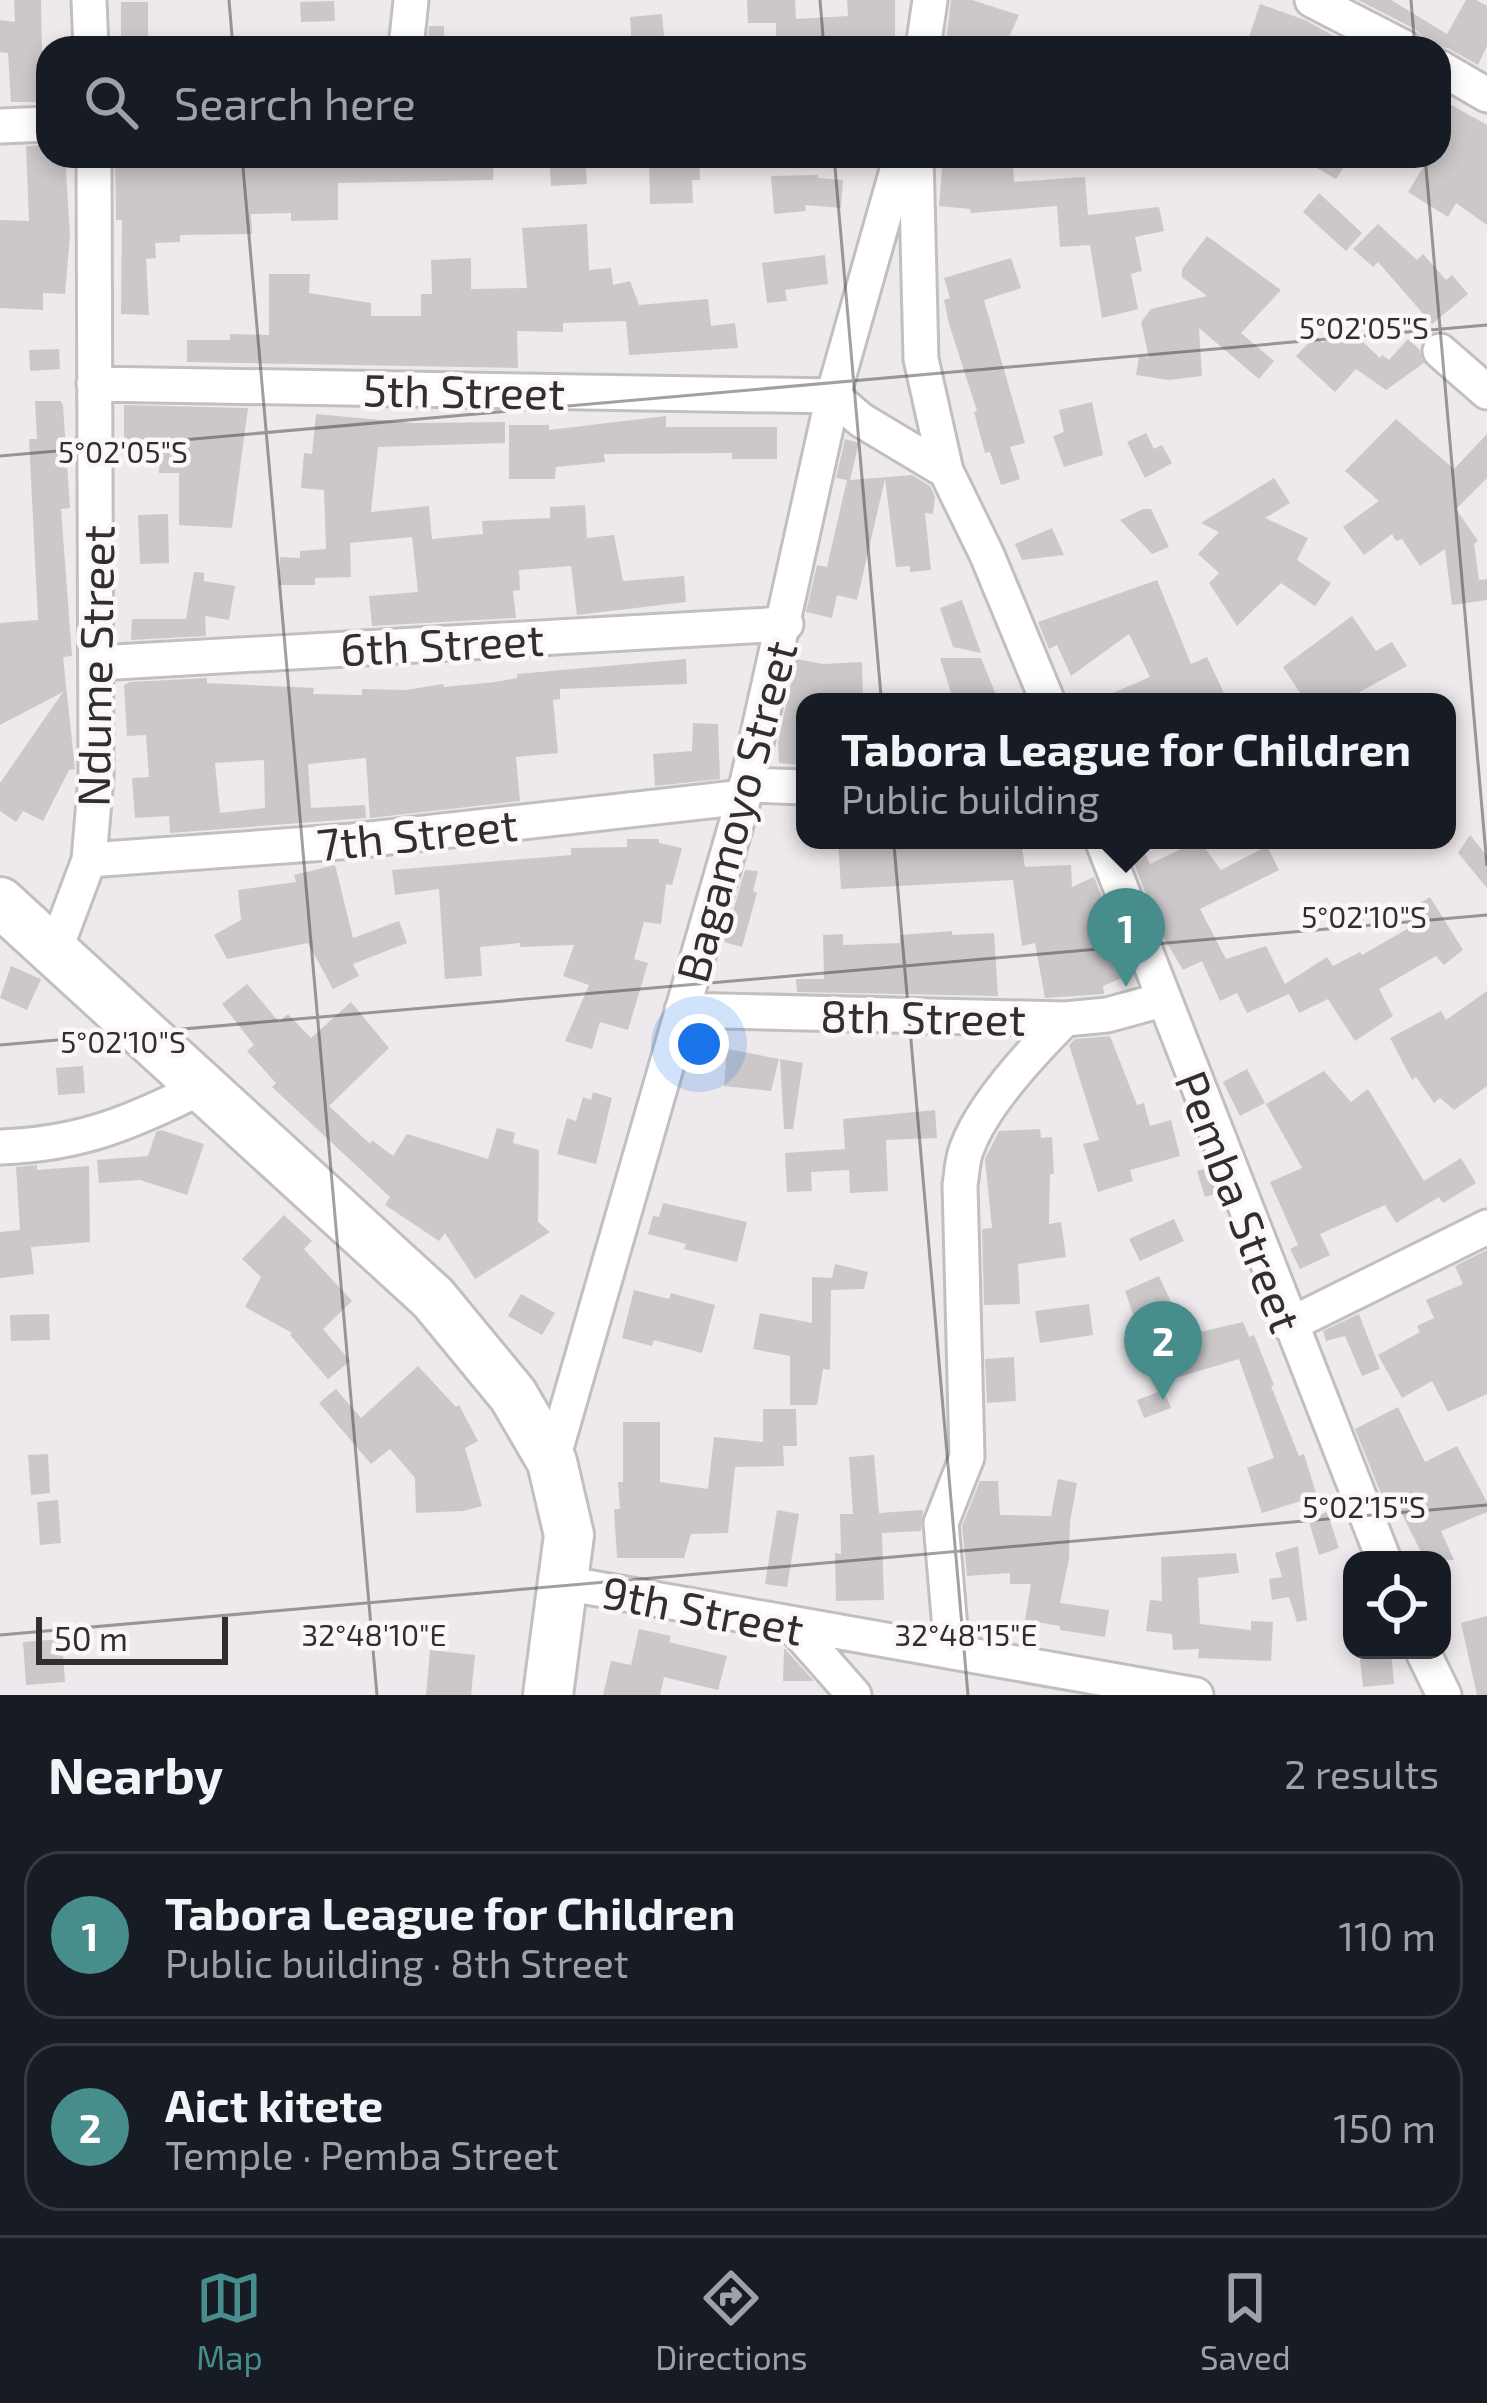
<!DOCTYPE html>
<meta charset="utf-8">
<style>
body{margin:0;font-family:"Exo 2",sans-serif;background:#20242c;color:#f1f3f6}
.controls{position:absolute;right:36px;bottom:36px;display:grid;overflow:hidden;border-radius:24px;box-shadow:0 6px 18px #0003}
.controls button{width:108px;height:108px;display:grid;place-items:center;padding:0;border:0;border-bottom:3px solid #363941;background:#171b24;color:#f1f3f6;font:60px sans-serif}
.scale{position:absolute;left:36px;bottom:30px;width:192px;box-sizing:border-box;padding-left:12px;border:6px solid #302e2f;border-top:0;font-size:33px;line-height:42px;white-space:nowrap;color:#302e2f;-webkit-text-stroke:9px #fbf7f9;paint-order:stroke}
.you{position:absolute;left:699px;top:1044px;width:42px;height:42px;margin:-30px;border:9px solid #fff;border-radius:50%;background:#1a73e8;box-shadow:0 0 0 18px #1a73e833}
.badge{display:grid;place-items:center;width:78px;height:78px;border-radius:50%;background:#468d8b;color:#fff;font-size:39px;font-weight:700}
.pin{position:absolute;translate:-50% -99px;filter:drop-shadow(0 3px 6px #0008)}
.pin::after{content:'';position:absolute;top:63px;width:42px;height:36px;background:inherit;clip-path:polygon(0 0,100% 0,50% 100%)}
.popup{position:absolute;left:796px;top:693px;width:660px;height:156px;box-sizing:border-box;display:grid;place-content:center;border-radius:24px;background:#171b24;filter:drop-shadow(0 3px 9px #0005);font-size:39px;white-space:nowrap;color:#9ea1a6}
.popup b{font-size:45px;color:#f1f3f6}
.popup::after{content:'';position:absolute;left:50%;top:100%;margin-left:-24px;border:24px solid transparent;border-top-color:#171b24}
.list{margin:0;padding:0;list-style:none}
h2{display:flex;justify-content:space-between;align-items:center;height:156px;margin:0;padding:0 48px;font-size:51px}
h2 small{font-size:39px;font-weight:400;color:#9ea1a6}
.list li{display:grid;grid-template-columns:78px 1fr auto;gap:36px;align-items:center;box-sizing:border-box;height:168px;margin:0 24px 24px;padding:0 24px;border:3px solid #363941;border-radius:36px}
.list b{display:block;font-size:45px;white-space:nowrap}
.list p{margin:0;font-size:39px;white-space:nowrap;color:#9ea1a6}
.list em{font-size:39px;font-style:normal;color:#9ea1a6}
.icon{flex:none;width:66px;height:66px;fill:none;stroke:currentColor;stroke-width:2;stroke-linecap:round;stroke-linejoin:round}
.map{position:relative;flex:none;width:1487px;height:1695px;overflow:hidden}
.search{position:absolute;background:#171b24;box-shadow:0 6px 18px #0003;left:36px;right:36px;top:36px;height:132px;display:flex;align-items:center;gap:30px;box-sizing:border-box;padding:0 42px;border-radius:36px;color:#9ea1a6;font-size:45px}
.sheet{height:540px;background:#171b24}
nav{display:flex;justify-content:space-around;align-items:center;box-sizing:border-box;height:168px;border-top:3px solid #363941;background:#171b24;font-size:33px;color:#9ea1a6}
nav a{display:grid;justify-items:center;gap:6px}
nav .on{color:#468d8b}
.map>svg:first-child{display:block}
</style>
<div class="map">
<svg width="1487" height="1695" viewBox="0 0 1487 1695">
<rect width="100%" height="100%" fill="#eee9ec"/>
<path fill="#ccc7c9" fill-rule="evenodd" d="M14,0H41L43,102H11L8,53L0,52V20L15,22Z
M747,0H795L796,19L848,16L847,0H895V47L776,48V23H748Z
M951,0H972L1019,15L1004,48L979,37L977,48H945Z
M1358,0H1391L1447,34L1466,0H1476L1487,6V46L1478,65L1448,48L1433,47L1415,29Z
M334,1L335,21L301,22L300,2Z
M121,2H148V43L121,42Z
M1260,4L1305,20L1355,48H1281L1249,37Z
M662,14L665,48H632L630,17Z
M429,26H444V48H427Z
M1439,98L1487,125V225L1456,203L1448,217L1408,192L1430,156H1439Z
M48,145V156H65L70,235L65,294L43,293V310L0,308V220L29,221L26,146Z
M115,156H239V161L298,164V156H494L493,180L338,183V220L291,221V213L251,214L252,234L180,235V242L155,243L156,258L146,259L149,315L121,314L122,220H116Z
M549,156H585L587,184L551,186Z
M649,156H699L700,180H692L693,203L650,204Z
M943,156H970L969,164L1013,161L1014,182L1085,177L1088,215L1159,207L1164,231L1135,237L1142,271L1131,274L1138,309L1102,318L1090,245L1060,247L1057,206L971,213L970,209L939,206Z
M1295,156H1351L1336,179Z
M818,175V178L843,180L841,208L805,205L806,211L774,214L771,176Z
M1319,193L1362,233L1346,251L1303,212Z
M587,224L589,270L611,268L613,285L630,281L639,305L708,299L711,326L735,323L738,348L629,355L626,321L563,323V332L517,331L518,368L187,362V340H230V334L269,335V274H310L309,293L371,303V316H421V294H432L431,260L471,258V289L527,288L522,228Z
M1378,224L1417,260L1423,254L1446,280L1452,275L1468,294L1432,324L1378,262L1373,267L1353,249Z
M1207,236L1281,290L1241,333L1274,361L1259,379L1199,328L1202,376L1168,380L1136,375L1139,356L1149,358L1141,322L1151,309L1207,296L1182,277V269Z
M825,255L828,284L785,290L787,301L767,303L762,263Z
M1011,258L1021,288L984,300L1025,443L1010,447L1020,479L1001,485L990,452L985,453L974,412L977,411L949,324L944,300L950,298L944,278Z
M1343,323L1380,358L1382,355L1389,360L1408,339L1419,349L1424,363L1386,390L1356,369L1335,392L1296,356L1315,336L1323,343Z
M59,349L60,369L30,371L29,350Z
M35,401H61L63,406L70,508L61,509L72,656L63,657L75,769L69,770L43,821L23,811L16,822L0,811V783L63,692L0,725V623L38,620L29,439H37Z
M1092,402L1103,455L1064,467L1053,436L1064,432L1059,410Z
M124,405L248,408L232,528L179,525V473H159L160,444H124Z
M316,414L413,423L505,422V443L378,447L371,512L429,506L432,539L483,534L482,521L550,518V507L585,505L587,538L614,535L623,581L684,576L686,602L577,615L571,566L519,570L520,590L513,591L516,618L372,626L369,596L418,592L412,537L350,543L351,577L315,578V585H279L280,557L300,558V551L326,549L324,490L301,488L304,453L312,454Z
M666,416V427H777V459H732V453L604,454L605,462L556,467L555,479H509V425H549V430Z
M1396,419L1454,469L1487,434V478L1456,509L1478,541L1474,544L1479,580L1487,579V600L1452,605L1445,549L1420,566L1402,539L1396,541L1392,534L1364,555L1343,527L1379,501L1345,471Z
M1146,433L1154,449L1162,445L1172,463L1145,478L1127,442Z
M845,439L859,443L850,480L912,475L930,486L935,497L933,514L925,513L931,570L910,572V566L896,567L885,479L857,600L837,595L832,618L806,612L817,565L827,567L847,480L836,478Z
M1274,478L1290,503L1265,518L1308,538L1297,560L1331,583L1315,606L1281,583L1237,626L1209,583L1219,573L1198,554L1219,532L1201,523Z
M1143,509H1151L1169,547L1152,554L1120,520Z
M168,514L169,563L140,564L138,515Z
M1052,528L1064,555L1022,560L1015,544Z
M194,572L204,573V581L235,586L229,620L205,616L206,636L131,640L132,619H186Z
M1157,580L1191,664L1207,657L1228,702H1092L1150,677L1129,634L1071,676L1057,645L1049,649L1038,622Z
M962,600L981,653L953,647L940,608Z
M1352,616L1376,651L1392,642L1407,666L1358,693L1364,702H1306L1283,667Z
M940,658H981L996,695L979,702H954Z
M686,659L687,684L560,689V699L553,700L558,753L516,757L520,801L370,818L366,758L308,764L311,808L365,805L366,818L170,833L169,816L135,818L132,778L149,777L146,735L127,736L124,685L130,682L207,678V683L314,688L313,694L362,695V689L406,690L443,684L444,687L495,682L517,678V674ZM264,760L265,808L220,813L215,763Z
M796,659L823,664L862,662L863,702H805V765L779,763L778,743Z
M693,723L718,724L720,779L655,786L653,754L692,751Z
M1470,835L1487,856V888L1458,853Z
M627,839H659V843L682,848L672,885L666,884L661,924L644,922L634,959L648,963L628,1030L600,1022L592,1049L565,1041L589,985L563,976L574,945L520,947V943L480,947L482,976L445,979L439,889L395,895L392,870L571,855V848L627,847Z
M838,840H935V849L1021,842L1025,867L1071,865L1072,887L1094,877L1110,917L1099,922L1124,977L1103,986L1104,994L1045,998L1035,943L1022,946L1013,880L841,889Z
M1125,840H1139L1150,864L1199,840L1221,870L1267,846L1279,870L1200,909L1226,959L1266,946L1285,984L1327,957L1333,966L1360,952L1362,955L1416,924L1407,911L1430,897L1463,950L1444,965L1436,956L1379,989L1393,1016L1355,1041L1328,999L1299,1013L1289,994L1247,1013L1237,993L1220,1001L1202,961L1183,970L1161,933Z
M335,865L353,938L399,921L407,943L353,964L359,976L333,989L308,943L227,959L214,935L241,920L238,890L296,882L294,875Z
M745,870L758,871L753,891L757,893L742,947L724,942Z
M952,931V935L994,933L998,996L797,992L796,979H824L823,935L843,934V945L900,943V935Z
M11,966L41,979L27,1010L0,998Z
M247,984L279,1022L288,1014L311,1038L351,1002L389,1048L329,1106L370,1144L372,1140L393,1156L407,1134L488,1159L497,1128L515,1133L513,1143L539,1150L538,1222L550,1232L475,1279L445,1233L439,1241L385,1205L390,1197L272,1087L276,1083L247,1051L254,1045L222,1004Z
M1487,991V1086L1454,1110L1440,1098L1434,1103L1416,1077L1412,1080L1390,1038L1441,1011L1446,1020Z
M1110,1036L1137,1105L1144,1103L1150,1126L1171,1120L1180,1156L1130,1170L1133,1181L1098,1192L1083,1144L1099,1140L1069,1045L1075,1039Z
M727,1049L779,1059L771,1091L724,1086Z
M780,1059L803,1063L793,1129H784Z
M83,1066L85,1093L58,1095L56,1068Z
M1247,1069L1265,1103L1240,1116L1223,1082Z
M1324,1071L1351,1102L1368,1089L1424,1181L1461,1158L1476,1183L1443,1203L1439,1197L1396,1223L1385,1205L1320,1234L1330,1255L1300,1269L1290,1249L1298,1245L1270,1182L1302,1168L1266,1104Z
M593,1092L612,1098L596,1164L557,1154L567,1118L576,1121L583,1097L591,1100Z
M935,1110L937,1138L886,1140L888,1191L850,1193L849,1170L811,1172L812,1191L787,1192L785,1153L845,1149L843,1119Z
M1040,1129L1041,1138L1052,1137L1054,1174H1050L1049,1224L1061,1222L1066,1257L1018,1264L1020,1304L984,1305L982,1229L992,1228L985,1159L999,1131Z
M161,1130L204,1144L187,1195L140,1180L99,1183L97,1160L148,1156L156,1132Z
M37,1165V1170L89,1166L90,1242L31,1247L34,1274L0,1278V1232L20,1230L16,1167Z
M1208,1168L1218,1193L1205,1197L1197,1171Z
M663,1203L747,1222L737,1262L684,1249L686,1244L648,1234L653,1216L659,1217Z
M284,1215L312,1241L304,1249L352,1301L323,1329L350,1361L328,1379L290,1335L292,1333L245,1307L261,1277L242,1259Z
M1174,1219L1184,1241L1140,1261L1129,1239Z
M1487,1250V1394L1448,1412L1432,1381L1402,1398L1378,1355L1420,1332L1417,1326L1434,1318L1426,1300L1463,1284L1455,1266Z
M835,1264L868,1272L864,1289L831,1290L830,1370L823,1369L817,1405H790V1356L753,1349L760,1313L812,1323V1277L832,1278Z
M1159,1276L1182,1326L1183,1336L1243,1322L1249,1337L1254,1335L1274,1385L1271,1386L1299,1456L1304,1454L1317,1496L1262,1513L1247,1468L1274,1458L1239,1359L1162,1382L1153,1353L1147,1355L1125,1291Z
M634,1290L669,1299L671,1293L715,1305L702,1353L654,1340L652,1346L622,1338Z
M521,1294L555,1313L542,1335L508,1316Z
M1089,1304L1093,1335L1040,1343L1035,1311Z
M49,1314L50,1340L11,1341L10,1315Z
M1359,1314L1380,1369L1362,1376L1345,1336L1326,1341L1323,1331Z
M1014,1357L1016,1401L987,1403L985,1359Z
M418,1366L456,1407L459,1405L478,1441L465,1448L482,1506L463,1511L416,1513L415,1478L390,1449L371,1464L319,1403L336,1389L361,1418Z
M1164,1390L1171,1408L1144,1418L1137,1400Z
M1398,1407L1425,1462L1457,1446L1487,1502V1512L1441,1531L1454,1560H1425L1395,1500L1386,1506L1355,1429Z
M763,1409H796L797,1446H783L784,1466L735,1467L728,1533L691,1534L684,1558H617L614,1509H620L618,1482H623V1422H660V1482L708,1489L714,1437L763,1442Z
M48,1454L50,1493L31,1495L28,1455Z
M874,1455L879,1513L923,1510L921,1531L882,1533L884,1600L836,1601L835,1553L841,1554L840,1514H853L849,1457Z
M1058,1479L1077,1483L1070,1522L1069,1559L1060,1603L1109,1610L1105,1637L1060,1630V1626L1025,1620L1031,1584H1010V1573L967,1576L962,1526L980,1481H998L1000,1515L1051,1516Z
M58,1500L61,1543L40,1545L37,1502Z
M777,1510L799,1514L787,1587L765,1584Z
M1327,1512L1339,1548L1319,1555L1308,1519Z
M1298,1546L1307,1620L1297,1622L1289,1597L1272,1600L1269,1579L1282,1577L1275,1553Z
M1236,1553L1239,1573L1198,1578L1200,1624L1251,1630V1621L1273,1622L1271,1661L1198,1658L1199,1649L1173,1650L1172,1634L1146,1631L1150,1600L1162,1601L1161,1557Z
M1487,1616V1695H1477L1461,1623Z
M639,1629L671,1636L669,1642L727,1656L718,1690L664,1677L660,1695H603L611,1661L631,1665Z
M62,1639L65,1682L26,1685L23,1642Z
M784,1649H785L814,1681H783Z
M430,1650L475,1655L471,1695H426Z
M1359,1650H1391L1394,1684L1363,1687Z"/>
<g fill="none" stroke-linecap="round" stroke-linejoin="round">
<g stroke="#c3bfc1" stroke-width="39">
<path id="minor" d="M89,0L91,48
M1312,0L1405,48
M406,48L411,0
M923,48L930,0
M1439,67L1487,95
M0,126L48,124
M916,156L921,359L946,471L987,555L1048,702
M1440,351L1487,392
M94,384L833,396L861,420L946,471
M98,663L786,624
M746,785L805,787
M1102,840L1384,1560
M89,860L353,841L744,797
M54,953L89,860L96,777L94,156
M682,1010L1065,1019L1107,1015L1162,1000
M0,1147C84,1144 131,1122 205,1086
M1289,1325L1487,1227
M552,1462L744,797L833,396L901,156
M564,1583L1196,1695
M794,1627L854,1695
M1422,1650L1444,1695
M952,1652L941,1523L967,1457L960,1185C962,1174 962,1159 967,1148C983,1104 1032,1052 1065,1019"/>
</g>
<g stroke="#c3bfc1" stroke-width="54">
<path id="highway" d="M0,902L433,1298L513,1395L552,1462L569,1535L548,1695"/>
</g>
<use href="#minor" stroke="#fff" stroke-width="33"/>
<use href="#highway" stroke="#fff" stroke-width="48"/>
</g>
<path fill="none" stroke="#302e2f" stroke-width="3" stroke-opacity="0.45" d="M229,0L233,48M820,0L824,48M1411,0L1415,48M242,156L377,1695M834,156L968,1695M1425,156L1487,866M0,456L1487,325M0,1045L1487,915M0,1635L1487,1505"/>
<g text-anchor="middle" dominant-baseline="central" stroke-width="9" stroke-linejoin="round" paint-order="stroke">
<g font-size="45" fill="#302e2f" stroke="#fbf7f9">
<text transform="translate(464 390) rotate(1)">5th Street</text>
<text transform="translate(442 643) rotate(-3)">6th Street</text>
<text transform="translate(94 666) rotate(-89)">Ndume Street</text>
<text transform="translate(735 811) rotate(-75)">Bagamoyo Street</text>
<text transform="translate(417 833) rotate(-6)">7th Street</text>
<text transform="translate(923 1016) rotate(1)">8th Street</text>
<text transform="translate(1240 1201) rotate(69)">Pemba Street</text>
<text transform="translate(703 1609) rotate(11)">9th Street</text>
</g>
</g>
<g font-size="30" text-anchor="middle" fill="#302e2f" stroke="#fbf7f9" stroke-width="9" stroke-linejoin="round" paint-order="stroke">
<text x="1364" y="339">5°02'05"S</text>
<text x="123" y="463">5°02'05"S</text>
<text x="1364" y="928">5°02'10"S</text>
<text x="123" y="1053">5°02'10"S</text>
<text x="1364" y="1518">5°02'15"S</text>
<text x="374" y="1646">32°48'10"E</text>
<text x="966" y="1646">32°48'15"E</text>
</g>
</svg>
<div class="controls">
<button><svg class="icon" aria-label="locate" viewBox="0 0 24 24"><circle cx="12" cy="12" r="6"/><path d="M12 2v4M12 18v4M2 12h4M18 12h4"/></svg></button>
</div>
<div class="scale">50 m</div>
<div class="you"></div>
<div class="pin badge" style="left:1126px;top:987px">1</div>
<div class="popup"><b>Tabora League for Children</b>Public building</div>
<div class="pin badge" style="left:1163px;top:1400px">2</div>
<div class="search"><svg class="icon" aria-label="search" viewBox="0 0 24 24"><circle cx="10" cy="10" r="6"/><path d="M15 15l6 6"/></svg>Search here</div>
</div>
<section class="sheet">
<h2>Nearby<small>2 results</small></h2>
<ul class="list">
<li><span class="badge">1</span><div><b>Tabora League for Children</b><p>Public building · 8th Street</p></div><em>110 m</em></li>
<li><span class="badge">2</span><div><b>Aict kitete</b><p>Temple · Pemba Street</p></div><em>150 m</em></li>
</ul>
</section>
<nav>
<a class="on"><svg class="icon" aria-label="map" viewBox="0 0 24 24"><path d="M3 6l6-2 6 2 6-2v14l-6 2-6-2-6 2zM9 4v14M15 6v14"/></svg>Map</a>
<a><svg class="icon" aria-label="directions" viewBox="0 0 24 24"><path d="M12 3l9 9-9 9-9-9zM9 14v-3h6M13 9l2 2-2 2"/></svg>Directions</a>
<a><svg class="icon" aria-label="saved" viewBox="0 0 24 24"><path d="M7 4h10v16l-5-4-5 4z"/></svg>Saved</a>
</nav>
